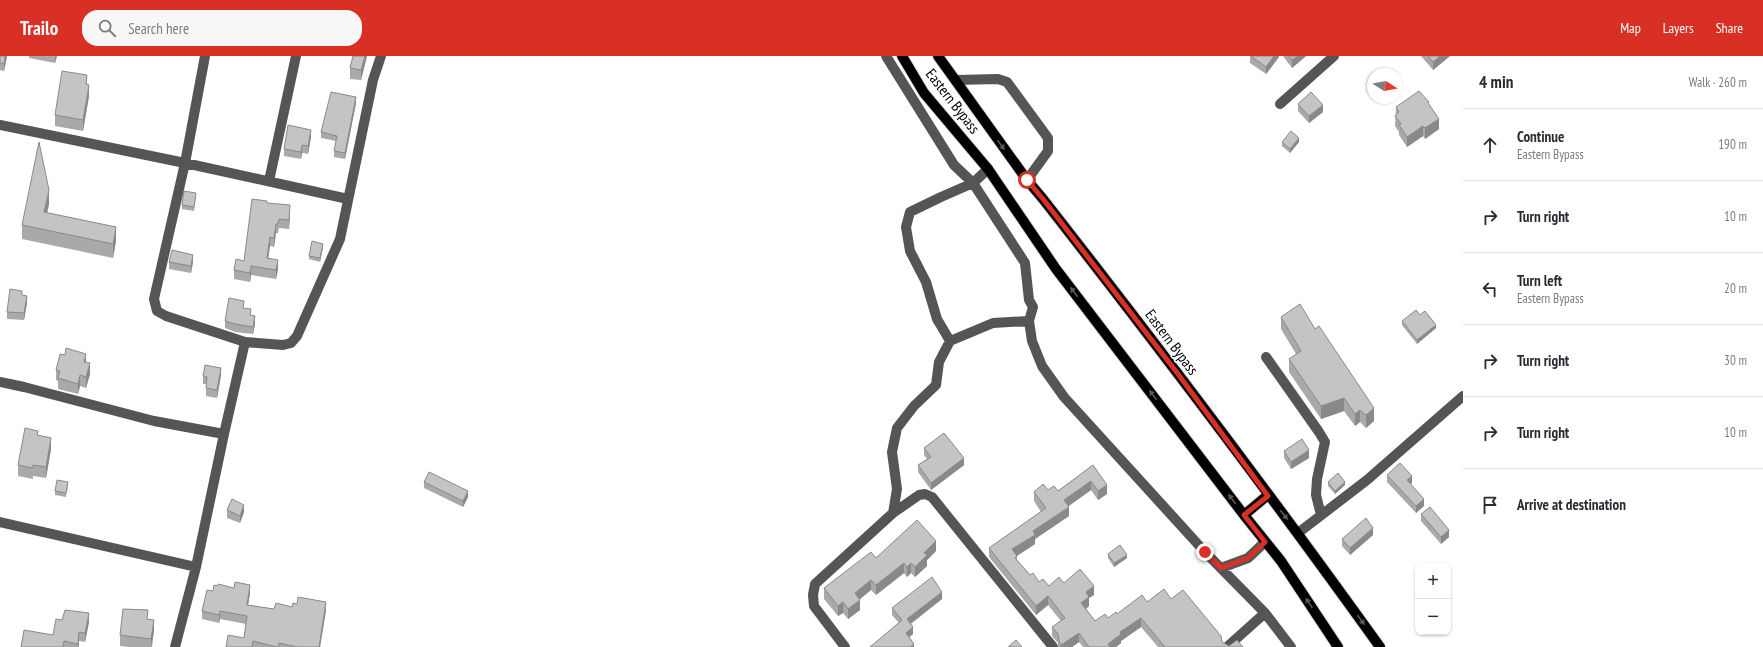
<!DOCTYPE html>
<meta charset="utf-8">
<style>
body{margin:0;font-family:"PT Sans Narrow",sans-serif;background:#f7f7f7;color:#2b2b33}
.controls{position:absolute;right:12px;bottom:12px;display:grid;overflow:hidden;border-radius:8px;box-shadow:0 1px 3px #0004}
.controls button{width:36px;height:36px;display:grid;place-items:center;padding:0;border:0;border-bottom:1px solid #e1e1e2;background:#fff;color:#2b2b33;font:20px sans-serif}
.compass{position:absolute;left:1367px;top:12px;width:36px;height:36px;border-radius:50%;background:#fff;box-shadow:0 1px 3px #0004;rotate:101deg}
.stop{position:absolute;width:12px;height:12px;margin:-9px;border:3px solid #d93025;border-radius:50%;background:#fff}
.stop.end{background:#d93025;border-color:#fff;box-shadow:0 1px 4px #0008}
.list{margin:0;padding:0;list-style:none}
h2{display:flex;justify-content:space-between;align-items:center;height:52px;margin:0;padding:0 16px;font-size:17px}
h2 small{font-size:13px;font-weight:400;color:#7c7c81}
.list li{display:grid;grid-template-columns:26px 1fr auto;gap:12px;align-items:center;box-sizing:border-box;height:72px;padding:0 16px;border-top:1px solid #e1e1e2}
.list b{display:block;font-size:15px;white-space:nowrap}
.list p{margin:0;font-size:13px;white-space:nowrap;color:#7c7c81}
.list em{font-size:13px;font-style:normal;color:#7c7c81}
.icon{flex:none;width:22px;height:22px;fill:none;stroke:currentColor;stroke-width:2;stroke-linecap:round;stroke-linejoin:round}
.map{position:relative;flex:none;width:1463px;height:591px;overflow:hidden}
header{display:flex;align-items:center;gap:24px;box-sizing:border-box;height:56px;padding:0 20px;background:#d93025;color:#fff}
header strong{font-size:19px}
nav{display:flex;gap:22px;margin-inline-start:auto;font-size:14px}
.search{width:280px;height:36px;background:#f7f7f7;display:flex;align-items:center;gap:10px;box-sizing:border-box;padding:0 14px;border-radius:16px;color:#7c7c81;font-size:15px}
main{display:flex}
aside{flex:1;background:#fff}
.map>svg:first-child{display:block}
</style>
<header>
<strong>Trailo</strong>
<div class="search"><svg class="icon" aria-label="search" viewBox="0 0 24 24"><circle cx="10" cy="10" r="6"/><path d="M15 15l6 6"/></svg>Search here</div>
<nav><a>Map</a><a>Layers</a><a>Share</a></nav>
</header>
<main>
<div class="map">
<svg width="1463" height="591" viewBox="0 0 1463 591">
<rect width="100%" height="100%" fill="#fff"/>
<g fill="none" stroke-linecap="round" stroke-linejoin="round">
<g stroke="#dbdbdb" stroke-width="12">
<path id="major" d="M902,0L924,37L988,113L1056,213L1244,459L1281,505L1338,591
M938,0L1027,124L1043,143C1158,290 1271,439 1380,591
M1244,459L1268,439"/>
</g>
<path stroke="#555" stroke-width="10" d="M886,0L954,109L973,127L941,141L910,156L906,171L910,195L926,226L937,263L950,285L993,267L1029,265
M956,24L998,23L1007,26L1048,82V95L1027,124
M1280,48L1334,0
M0,69L185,107L348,143
M988,113L973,127L1025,207L1029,244L1033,251L1029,265L1032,285L1042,310L1064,341L1205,496L1265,557L1291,591
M269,125L296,0
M245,286L283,289L291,287L297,280L340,183L373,24L381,0
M1266,301L1319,376L1325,386L1317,423L1316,439L1321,459
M0,326L24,331L154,365L224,378
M893,457L897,433L892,396L897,372L914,350L936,329L939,306L950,285
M0,466L196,511
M1298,477L1367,424L1463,340
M1221,512L1248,502L1265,486
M175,591L196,511L224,378L245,286L166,260L157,255L154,243L185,107L205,0
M845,591L814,550L813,539L815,528L893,457L919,439L925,438L932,441L1053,591
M1227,591L1265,557"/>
<use href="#major" stroke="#000" stroke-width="10"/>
</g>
<path fill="#a9a9a9" d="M0,0H7L4,15L0,14Z
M29,0H57L55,7L29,2Z
M353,0H367L361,24L350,23V12Z
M1250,0H1279V1L1266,18L1250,7Z
M1283,0H1306L1292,12Z
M1421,0H1450L1433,14Z
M89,40L83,75L55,70V59Z
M356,47L345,103L334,101V95L336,85L321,82V76Z
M1298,48L1323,56L1309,67L1298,55Z
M1429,49L1439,73L1425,83L1423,80L1407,91L1399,79V76L1395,70L1396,51Z
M311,81L308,98L302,97L301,103L284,100V93Z
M1282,86H1299L1290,97L1282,90Z
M196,140L194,155L182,153V149Z
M267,147L290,158L289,173L279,172L278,177H276L274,191L270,190L268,202L278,213L276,223L251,219L250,226L234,223V214L244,205Z
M49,148L47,157L116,185L113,202L22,183V169Z
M323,191L320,206L309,203V200Z
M169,206H193L191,217L169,213Z
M22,239L27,247L24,264L7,263V256Z
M244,252L251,260L255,268L253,278L235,276L225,272V265Z
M1420,259L1436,272L1417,288L1402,269V265Z
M1281,261L1315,273L1374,365L1366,372L1360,366L1355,370L1344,355L1321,363L1289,316V303L1296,298L1281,273Z
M86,306L90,318L86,332L80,330L78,338L58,333V325L56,324V314Z
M221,319L217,342L206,340V328H203V320Z
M924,392L964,409L931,434L918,416V409L927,403L924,399Z
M51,393L46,422L33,420V423L18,420V409Z
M1284,395L1309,402L1291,413L1284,402Z
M1093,409L1107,438L1098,444L1091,434L1069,450V460L1035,483V488L1017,500V504L1030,519L1039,526L1049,530L1064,527L1094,539L1089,542V550L1086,553L1095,565L1108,562L1147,546L1171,543L1222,586L1229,590L1243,591H1158L1141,571L1121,585V587L1116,591H1083L1079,586L1072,591H1058V587L1052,580V571L1061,565L1048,549L1036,559L989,501V492L1041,456L1034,445V436L1048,434L1058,435Z
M1387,419L1412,427L1410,428L1424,450L1416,457L1387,426Z
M424,426L468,441L463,451L424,432Z
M1328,426L1345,429L1335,438L1328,430Z
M68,429L66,441L55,439V435Z
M227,454L244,456L240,467L227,462Z
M1421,458L1449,481L1441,488L1421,465Z
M1373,479L1350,499L1342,490V483Z
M936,495L927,504V510L915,521L911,517L907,521L904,517L876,539L871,534L860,543V554L848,563L843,557L838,560L824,543V532L876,502Z
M1108,498L1127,502L1114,511L1108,502Z
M213,535L250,537L248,549L274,553L292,551L326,554L320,591H226L244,582L246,568L220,563L219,567L202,563V555Z
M942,543L911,568L913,578L909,581L914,591L899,567L892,559V552Z
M89,566L85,586L79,585V591H21Z
M154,575L152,591H128L120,590V579Z"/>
<path fill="#898989" d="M5,0H7L4,15V8Z
M55,0H57L55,7Z
M365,0H367L361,24V14Z
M1274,0H1279V1L1266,18V11Z
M1298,0H1306L1292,12V4Z
M1440,0H1450L1433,14V6Z
M87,19V30L86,28Z
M89,29V40L83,75V64Z
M356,41V47L345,103V97Z
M1323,49V56L1309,67V60Z
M1439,63V73L1425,83V72Z
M1423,70V80L1407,91V81Z
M311,74V81L308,98V90Z
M1299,82V86L1290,97V93Z
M302,89V97L301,103V96Z
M49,134V148L44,170V156Z
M290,149V158L289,173V164Z
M276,168V177L274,191V182Z
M116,171V185L113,202V188Z
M270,181V190L267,211V202Z
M323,188V191L320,206V202Z
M193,199V206L191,217V210Z
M278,204V213L276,223V214Z
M251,210V219L250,226V217Z
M27,240V247L24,264V257Z
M255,260V268L253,278V271Z
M1436,269V272L1417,288V284Z
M86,298V308L84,306Z
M90,307V318L86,332V321Z
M221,312V319L217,342V334Z
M80,319V330L78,338V328Z
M1344,342V355L1321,363V350Z
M1374,352V365L1366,372V359Z
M1360,354V366L1355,370V358Z
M51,382V393L46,422V411Z
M1309,394V402L1291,413V406Z
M964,402V409L931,434V427Z
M1412,420V427L1407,431V424Z
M1091,425V434L1064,453V444Z
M1345,426V429L1335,438V435Z
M1107,429V438L1098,444V435Z
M468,435V441L463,451V445Z
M1424,443V450L1416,457V450Z
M244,449V456L240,467V460Z
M1069,451V460L1035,483V488L1012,503V493L1033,475Z
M1373,472V479L1350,499V492Z
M1449,474V481L1441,488V481Z
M936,485V495L927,504V510L915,521V511L924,497Z
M1127,499V502L1114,511V507Z
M904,507V517L876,539V529Z
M911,507V517L907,521V511Z
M871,524V534L855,547V537Z
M250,529V537L247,556V549Z
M1094,530V539L1089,542V550L1081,557V547L1086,536Z
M942,536V543L907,570V563Z
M1048,540V549L1036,559V550Z
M860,544V554L848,563V553Z
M326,546V554L320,591H319Z
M843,546V557L838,560V550Z
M220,555V563L219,567V559Z
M89,557V566L85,586V577Z
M1141,562V571L1121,585V587L1116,591H1108V588L1120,576Z
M154,564V575L151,591V583Z
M913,571V578L906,584V577Z
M79,576V591H78Z
M1079,577V586L1072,591H1061V589Z
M914,588V591H910Z"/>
<path fill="#c4c4c4" stroke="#898989" d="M0,0H5L4,8L0,7Z
M353,0H365L361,14L350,12Z
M1251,0H1274L1266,11Z
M1289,0H1298L1292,4Z
M1428,0H1440L1433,6Z
M62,15L87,19L86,28L89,29L83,64L55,59Z
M1419,35L1429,46L1428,47L1439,63L1425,72L1423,70L1407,81L1399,69L1401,68L1395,60L1399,56L1396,51Z
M331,36L356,41L345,97L334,95L337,80L321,76Z
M1311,36L1323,49L1309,60L1298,48Z
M288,69L311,74L308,90L302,89L301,96L284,93Z
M1291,75L1299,82L1290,93L1282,86Z
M39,86L49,134L44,156L116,171L113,188L22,169Z
M184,135L196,137L194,151L182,149Z
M252,143L267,145V147L290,149L289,164L279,163L278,168H276L274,182L270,181L267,202L278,204L276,214L251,210L250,217L234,214L236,203L244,205Z
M312,185L323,188L320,202L309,200Z
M172,194L193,199L191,210L169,206Z
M10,233L22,235V239L27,240L24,257L7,256Z
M229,242L244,245L243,252L251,253L250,259L255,260L253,271L235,268L225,265Z
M1300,248L1315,273L1319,270L1374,352L1366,359L1360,354L1355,358L1344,342L1321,350L1289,303L1301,295L1281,261Z
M1416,254L1420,259L1425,255L1436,269L1417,284L1402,265Z
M66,292L86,298L84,306L90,307L86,321L80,319L78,328L58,322L60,315L56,314L60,298L65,299Z
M205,309L221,312L217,334L206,332L207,321L203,320Z
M25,372L38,375L37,379L51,382L46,411L33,409V412L18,409Z
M944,377L964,402L931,427L918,409L931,401L924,392Z
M1302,383L1309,394L1291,406L1284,395Z
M1400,407L1412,420L1407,424L1424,443L1416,450L1387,419Z
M1093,409L1107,429L1098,435L1091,425L1064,444L1069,451L1033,475L1035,479L1012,493L1017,500L1015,502L1030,519L1033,517L1039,526L1043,523L1049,530L1059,521L1064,527L1080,513L1094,530L1086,536L1089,541L1081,547L1095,565L1105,558L1108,562L1116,556L1117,558L1142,539L1147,546L1164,533L1171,543L1183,534L1221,580L1222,586L1229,590L1237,584L1243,591H1165L1141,562L1120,576L1121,578L1108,588L1110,591H1089L1079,577L1061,589L1059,585L1058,578L1052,571L1065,562L1048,540L1036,550L989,492L1046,452L1034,436L1043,428L1048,434L1054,430L1058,435Z
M429,416L468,435L463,445L424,426Z
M1338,417L1345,426L1335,435L1328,426Z
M57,424L68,426L66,437L55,435Z
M232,443L244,449L240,460L227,454Z
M1430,451L1449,474L1441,481L1421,458Z
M1366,462L1373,472L1350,492L1342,483Z
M917,464L936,485L924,497L927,499L915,511L911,507L907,511L904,507L876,529L871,524L855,537L860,544L848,553L843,546L838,550L824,532L871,496L876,502Z
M1120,489L1127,499L1114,507L1108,498Z
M932,521L942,536L907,563L913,571L906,577L914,588L910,591H870L902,564L892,552Z
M235,526L250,529L247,549L274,553L276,547L292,551L293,547L297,548L298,541L326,546L319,591H297L279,587L278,591H277L253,585L252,591H226L228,579L244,582L247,560L220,555L219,559L202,555L207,534L213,535L214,529L217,530L218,528L234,532Z
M123,553L148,554L147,563L154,564L151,583L120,579Z
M65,554L89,557L85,577L79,576L78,588L64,585L63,591H21L24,574L53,579L56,563L62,564Z
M1016,584L1022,591H1008Z"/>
<defs><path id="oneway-solid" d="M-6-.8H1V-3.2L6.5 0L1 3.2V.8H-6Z"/></defs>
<g fill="#595959">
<use href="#oneway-solid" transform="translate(1001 89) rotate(54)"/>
<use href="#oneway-solid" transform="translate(1074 236) rotate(-127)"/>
<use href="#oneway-solid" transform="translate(1153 339) rotate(-127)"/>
<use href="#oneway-solid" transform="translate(1232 443) rotate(-127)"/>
<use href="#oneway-solid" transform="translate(1284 459) rotate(51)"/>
<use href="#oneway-solid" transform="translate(1309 547) rotate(-124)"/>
<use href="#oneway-solid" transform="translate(1361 564) rotate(54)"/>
</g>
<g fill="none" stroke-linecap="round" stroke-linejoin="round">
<path stroke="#d93025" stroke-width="5" d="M1027,124L1043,143L1178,318L1268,440L1244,459L1265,486L1248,502L1221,512L1205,496"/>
</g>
<g text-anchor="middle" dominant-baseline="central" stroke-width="3" stroke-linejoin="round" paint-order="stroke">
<g font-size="15" fill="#000" stroke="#fff">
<text transform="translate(953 45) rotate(52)">Eastern Bypass</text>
<text transform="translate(1172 286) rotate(53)">Eastern Bypass</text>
</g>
</g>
</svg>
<div class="controls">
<button>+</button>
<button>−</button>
</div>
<svg class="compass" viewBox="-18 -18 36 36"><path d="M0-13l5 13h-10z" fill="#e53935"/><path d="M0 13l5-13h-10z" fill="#7c7c81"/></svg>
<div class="stop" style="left:1027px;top:124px"></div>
<div class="stop end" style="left:1205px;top:496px"></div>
</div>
<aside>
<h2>4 min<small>Walk · 260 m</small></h2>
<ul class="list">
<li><svg class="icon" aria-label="ahead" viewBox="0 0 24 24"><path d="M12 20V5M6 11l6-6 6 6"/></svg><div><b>Continue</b><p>Eastern Bypass</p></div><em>190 m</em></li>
<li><svg class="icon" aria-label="right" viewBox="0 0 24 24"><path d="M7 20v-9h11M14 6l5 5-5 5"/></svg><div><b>Turn right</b></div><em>10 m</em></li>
<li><svg class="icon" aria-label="left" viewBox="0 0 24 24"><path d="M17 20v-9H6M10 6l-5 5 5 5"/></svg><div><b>Turn left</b><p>Eastern Bypass</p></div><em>20 m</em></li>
<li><svg class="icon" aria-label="right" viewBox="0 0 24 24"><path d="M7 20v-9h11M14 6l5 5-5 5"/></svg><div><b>Turn right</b></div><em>30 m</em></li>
<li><svg class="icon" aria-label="right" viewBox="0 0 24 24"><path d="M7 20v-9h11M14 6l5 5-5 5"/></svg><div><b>Turn right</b></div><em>10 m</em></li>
<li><svg class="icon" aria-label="arrive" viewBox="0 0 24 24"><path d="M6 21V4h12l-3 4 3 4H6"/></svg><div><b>Arrive at destination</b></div></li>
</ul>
</aside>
</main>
